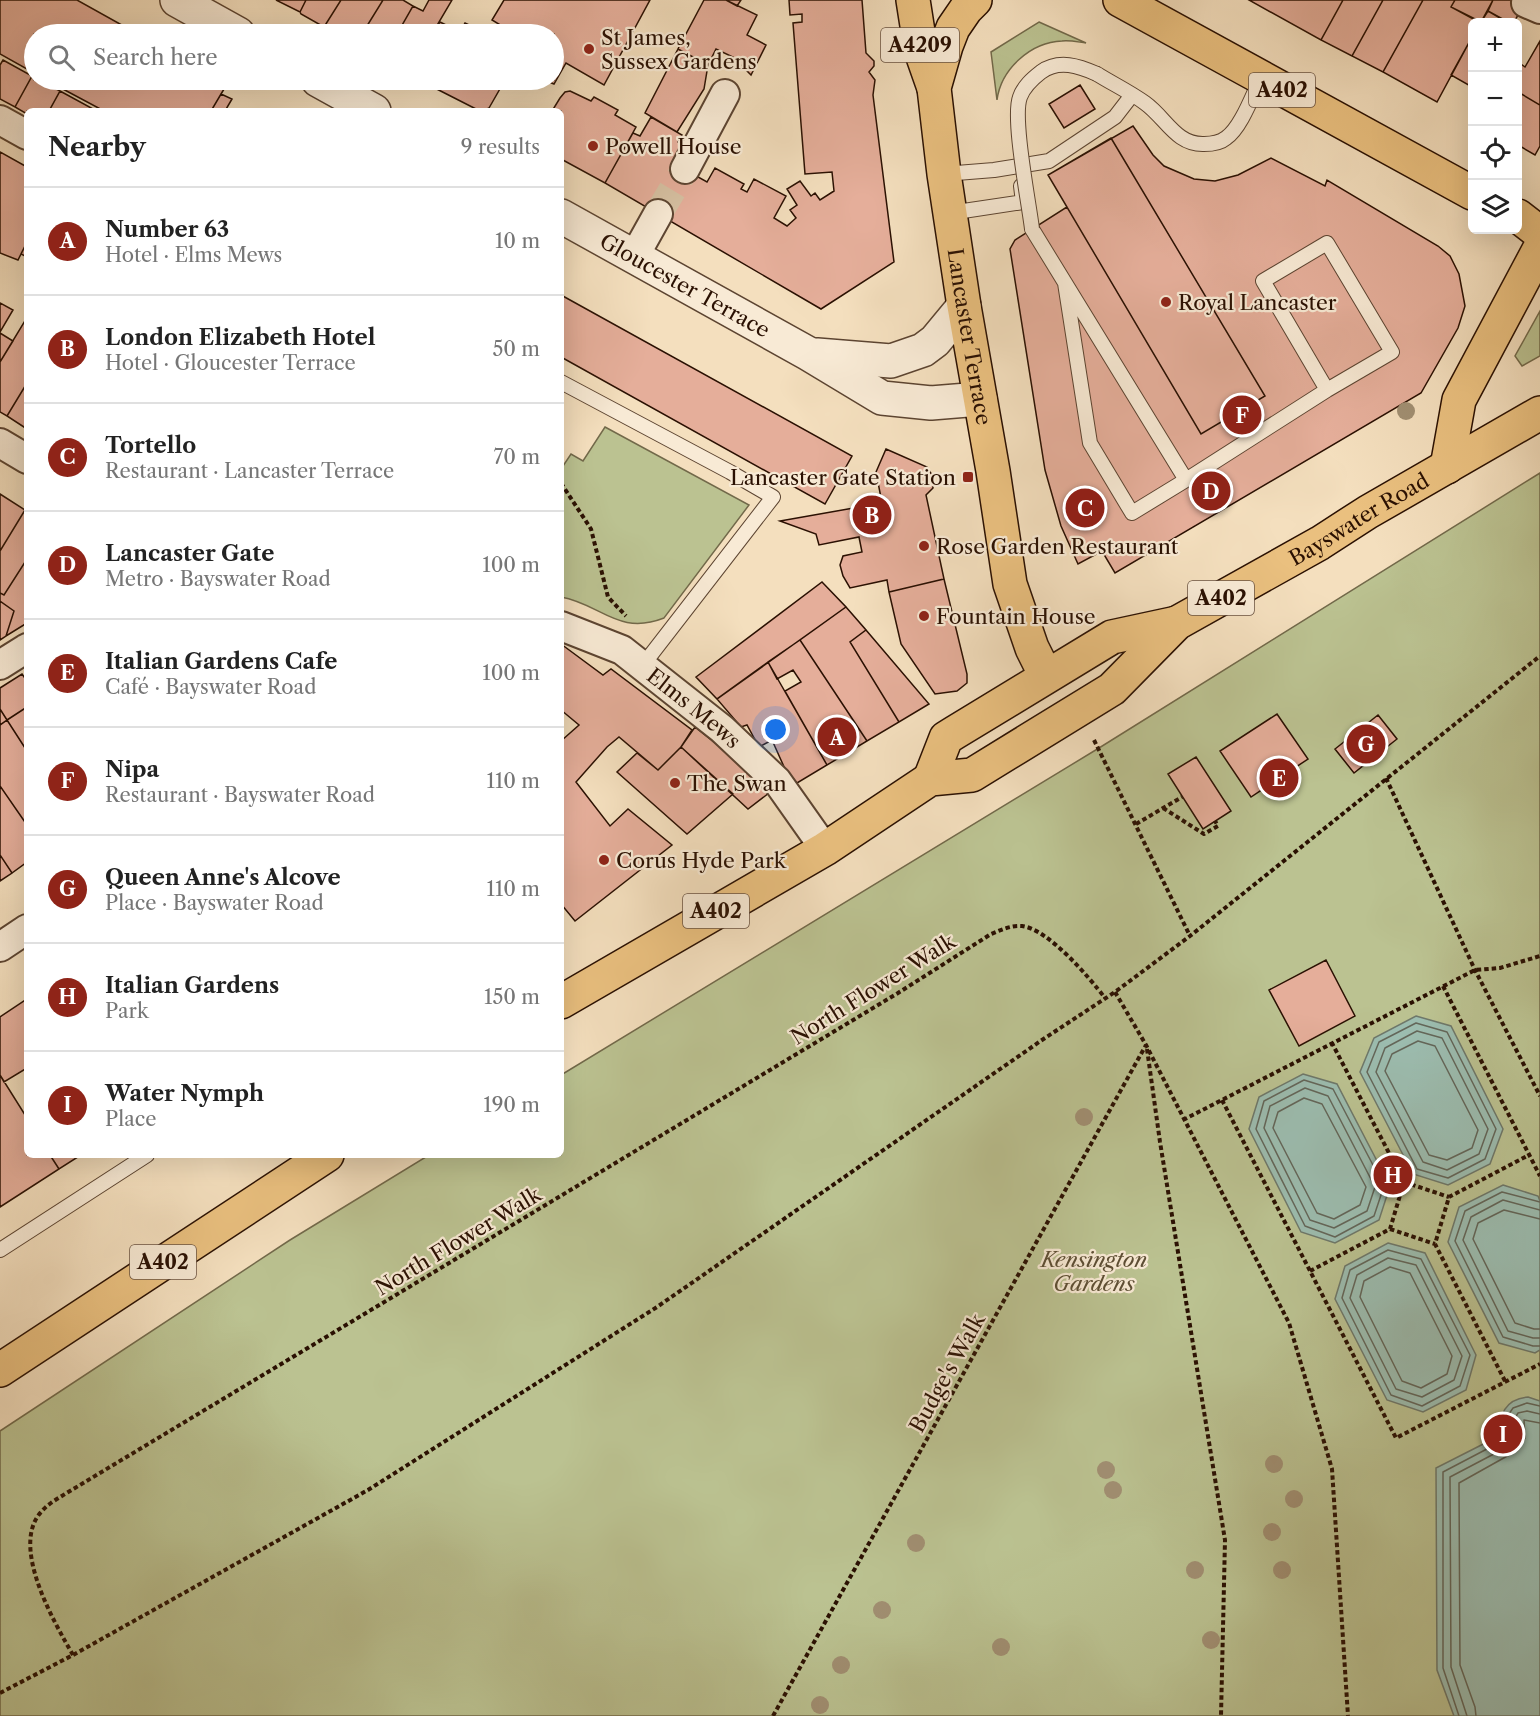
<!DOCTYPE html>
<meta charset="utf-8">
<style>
body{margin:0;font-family:"Libre Caslon Text",serif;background:#f6f6f6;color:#222}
.controls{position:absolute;right:18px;top:18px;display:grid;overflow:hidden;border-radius:9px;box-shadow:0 6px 24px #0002}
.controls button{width:54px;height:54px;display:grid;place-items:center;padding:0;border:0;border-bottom:2px solid #e0e0e0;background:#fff;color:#222;font:30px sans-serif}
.you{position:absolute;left:776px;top:730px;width:21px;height:21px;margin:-15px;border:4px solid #fff;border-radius:50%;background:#1a73e8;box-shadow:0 0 0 9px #1a73e833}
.badge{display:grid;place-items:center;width:39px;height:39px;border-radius:50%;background:#8f2418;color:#fff;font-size:20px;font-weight:700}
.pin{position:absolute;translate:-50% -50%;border:3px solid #fff;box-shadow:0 2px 6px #0006}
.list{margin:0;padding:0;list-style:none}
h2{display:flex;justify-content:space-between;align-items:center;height:78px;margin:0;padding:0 24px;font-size:26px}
h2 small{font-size:20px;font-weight:400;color:#767676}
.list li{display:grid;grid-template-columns:39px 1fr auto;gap:18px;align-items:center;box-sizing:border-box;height:108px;padding:0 24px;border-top:2px solid #e0e0e0}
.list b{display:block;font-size:22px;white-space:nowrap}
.list p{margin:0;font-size:20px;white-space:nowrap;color:#767676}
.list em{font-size:20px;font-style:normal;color:#767676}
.icon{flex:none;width:33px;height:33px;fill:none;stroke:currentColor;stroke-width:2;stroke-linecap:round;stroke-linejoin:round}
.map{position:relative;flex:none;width:1540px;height:1716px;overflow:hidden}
.search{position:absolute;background:#fff;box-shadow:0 6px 24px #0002;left:24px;top:24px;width:540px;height:66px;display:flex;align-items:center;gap:15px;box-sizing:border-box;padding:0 21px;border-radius:33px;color:#767676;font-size:22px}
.panel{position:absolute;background:#fff;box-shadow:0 6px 24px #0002;left:24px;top:108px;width:540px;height:1050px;border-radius:9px}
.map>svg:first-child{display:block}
</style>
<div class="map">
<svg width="1540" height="1716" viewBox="0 0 1540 1716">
<rect width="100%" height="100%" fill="#f4dfbe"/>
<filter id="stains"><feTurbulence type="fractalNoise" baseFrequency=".00333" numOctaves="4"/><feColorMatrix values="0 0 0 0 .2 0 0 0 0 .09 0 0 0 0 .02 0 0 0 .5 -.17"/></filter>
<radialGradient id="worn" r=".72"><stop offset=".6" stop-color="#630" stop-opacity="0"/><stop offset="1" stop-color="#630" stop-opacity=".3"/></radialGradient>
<path fill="#bbc291" stroke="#72694a" stroke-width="1.5" d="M1039,22L1086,43C1078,42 1070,40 1062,41C1031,42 1001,69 997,100L991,52Z
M1540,311V356L1522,366L1515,356Z
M605,427L749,505L664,618C618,636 601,604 561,597V469L571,454L583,461Z
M1540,473V1716H0V1431L290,1240L429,1155H561V1075L1099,748Z"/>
<path fill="#9cbdb0" stroke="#6e786a" stroke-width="1.5" d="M1416,1016L1451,1026L1503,1129L1490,1164L1448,1185L1413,1174L1360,1072L1374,1038Z
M1303,1074L1337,1084L1390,1186L1379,1220L1335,1243L1301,1232L1249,1129L1259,1097Z
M1503,1185L1538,1196L1540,1201V1350L1535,1353L1499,1343L1448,1242L1459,1207Z
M1388,1243L1425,1253L1476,1355L1466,1390L1423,1412L1387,1400L1335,1299L1345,1266Z
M1528,1397L1540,1401V1716H1454L1437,1670L1436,1468L1503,1434C1497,1415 1506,1399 1528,1397Z"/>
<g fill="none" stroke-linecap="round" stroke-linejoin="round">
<path stroke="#636659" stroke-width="1.5" d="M1416,1023L1447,1032L1496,1129L1485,1159L1448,1178L1417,1169L1367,1072L1379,1042Z
M1417,1031L1442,1038L1488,1129L1479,1154L1447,1170L1423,1162L1376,1072L1385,1048Z
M1418,1041L1435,1046L1478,1130L1472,1148L1447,1160L1429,1155L1385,1071L1392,1054Z
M1304,1080L1333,1089L1384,1186L1374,1216L1335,1237L1305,1226L1256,1129L1264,1101Z
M1305,1088L1328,1096L1375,1187L1367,1211L1334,1228L1310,1220L1264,1128L1270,1106Z
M1304,1098L1322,1104L1366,1187L1360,1205L1334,1219L1317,1213L1273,1128L1278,1112Z
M1540,1202L1502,1192L1465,1211L1455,1241L1503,1337L1533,1346H1540
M1540,1210L1503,1200L1471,1217L1463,1240L1508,1331L1533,1338H1540
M1540,1219L1504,1210L1478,1223L1473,1239L1515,1323L1534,1329H1540
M1388,1250L1421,1259L1470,1355L1460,1386L1422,1406L1391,1395L1342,1298L1350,1270Z
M1388,1258L1416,1265L1462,1356L1454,1380L1422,1397L1396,1389L1350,1298L1357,1275Z
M1390,1267L1410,1273L1452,1356L1447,1374L1421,1388L1402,1381L1360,1297L1364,1281Z
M1459,1716L1443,1668V1472L1506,1439C1512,1428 1502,1421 1513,1408L1527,1403L1540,1406
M1467,1716L1451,1667L1450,1477L1511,1445C1520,1434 1510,1424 1518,1413L1527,1411L1540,1414
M1476,1716L1475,1707L1460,1665L1459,1483L1518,1450L1525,1438L1524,1420L1540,1423"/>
</g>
<path fill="#e5ae9a" stroke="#2a1002" stroke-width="1.5" d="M0,0H77L138,34H34V73L0,54Z
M276,0H306L300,12Z
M306,0H341L324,27L301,14L300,12Z
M341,0H383L362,34H337L324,27Z
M383,0H403L413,6L397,34H362Z
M429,0H452L432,34H397L413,6L423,11Z
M504,0H650L604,85L566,63L554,84L544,80H554V34H515L492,20Z
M704,0H726L757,15L747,35L766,45L751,75L733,57L716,49L708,65L678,49Z
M726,0H741L737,6Z
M789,0H862L866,53L874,61V66L869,72L875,80L873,95L894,262L821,309L605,183L633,133L640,136L651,117L682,135L678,142L690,149L680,167L707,182L715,168L744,184L741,189L747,192L754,179L786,196L774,218L787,226L796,218L790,210L797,205L787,189L800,181L811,196L815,193L820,200L834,191L832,172L805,174L793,23L802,22V14L790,15Z
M1249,0H1343L1321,40Z
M1343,0H1383L1352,56L1321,40Z
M1383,0H1423L1383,72L1352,56Z
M1423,0H1455L1451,7L1479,22H1472V37L1437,102L1383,72Z
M1455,0H1493L1481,22L1451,7Z
M1493,0H1527L1514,22H1508L1488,11Z
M1488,11L1500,18L1498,22H1481Z
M440,22L460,32L465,23L488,34H432Z
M1472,37V87L1451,75Z
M1540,41V105L1518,92V62L1525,67Z
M678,49L708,65L704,89L677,132L645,113Z
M3,60L32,76L15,107L0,99V65Z
M32,76L34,80H39L60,91L49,111H27V114L15,107Z
M46,80H218L227,84L211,111H104Z
M419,80H505L489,108L483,111L476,109Z
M1080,85L1095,109L1064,128L1049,104Z
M60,91L95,110L49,111Z
M570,91L591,101L594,97L618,110L615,115L636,127L605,183L561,159V111H552L560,98L565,92Z
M1518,92L1540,105V146L1535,155L1518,145Z
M221,94L232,99L225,111H211Z
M1133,126L1153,155L1164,166L1194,179L1215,181L1238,175L1271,158L1325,186L1327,180L1438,246L1450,256L1459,274L1465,306L1458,328L1421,393L1115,573L1102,551L1078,564L1061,526L1045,470L1010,249L1015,240L1067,207L1048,175Z
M1111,138L1265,396L1201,434L1048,175Z
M0,152L27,167V242L18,260L0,253Z
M27,242V257L21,254Z
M561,295L852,456L825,504L561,357Z
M0,303L13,310L0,332Z
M26,319L27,383L7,416L0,412V362Z
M0,333L13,341L0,362Z
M27,383V429L7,416Z
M886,449L927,467L932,475L933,488L926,495L944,579L889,592L887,580L850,588L843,576L840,565L843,556L862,552L859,537L819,545L816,534L780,521L882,503L876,472Z
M0,494L25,510L0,551Z
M25,510L27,559L4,595L0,593V551Z
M27,559V623L6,636L14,611L0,601V593L4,595Z
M944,579L967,674V683L957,691L935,694L901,644L889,592Z
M822,582L846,607L717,699L696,677Z
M0,601L14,611L6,636L0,640Z
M846,607L866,630L850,642L899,722L867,741L800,640Z
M866,630L929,704L899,722L850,642Z
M800,640L867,741L827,765L785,691L801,682L793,670L777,679L768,662Z
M561,644L603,675L611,669L692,730L681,747L658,770L619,737L607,747L576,782L610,826L628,809L672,845L575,921L561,904V741L579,725L561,710Z
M768,662L827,765L797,783L785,769L772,740L759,747L747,725L741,727L717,699Z
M22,674L27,681V707L7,720L0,709V688Z
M27,707V751L7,720Z
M0,709L7,720L0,725Z
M1277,714L1308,759L1251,797L1220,751Z
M1378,715L1397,739L1354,773L1335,749Z
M7,720L27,751V825L0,786V725Z
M695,727L744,766L769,793L748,809L681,747Z
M681,747L733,794L687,834L617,772L637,753L658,770Z
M1196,757L1231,811L1203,829L1168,774Z
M0,786L27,825V862L12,873L0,855Z
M0,855L12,873L0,881Z
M1326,960L1355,1016L1299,1046L1269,990Z
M27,999V1068L4,1082L0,1075V1017Z
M0,1075L27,1118V1155H50L59,1169L0,1207Z
M50,1155H81L59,1169Z"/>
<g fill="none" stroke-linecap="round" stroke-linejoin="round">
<path stroke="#d6c0a2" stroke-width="28" stroke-dasharray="28 14" stroke-linecap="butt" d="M658,214L685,169"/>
<g stroke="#5c4431" stroke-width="16">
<path id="service" d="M1097,74C1113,84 1130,92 1145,103C1166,118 1176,145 1204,144C1212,144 1220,143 1226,138C1241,128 1253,94 1261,78
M944,174L994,170L1049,161L1115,117L1132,95
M950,213L1023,202L1021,186
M1032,229L1186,480L1132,513L1090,443L1065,283
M561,382L730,472L773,497L643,665
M1186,480L1327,390L1392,352L1327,243L1263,281L1327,390
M0,1250L147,1155"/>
</g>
<g stroke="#5c4431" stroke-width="32">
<g id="minor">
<path d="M1526,3L1540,9"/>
<path d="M0,120L27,135"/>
<path d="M685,169L725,94"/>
<path d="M634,257L658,214"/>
<path d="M0,443L27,459"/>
<path id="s1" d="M561,626L622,650L722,729L777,781L825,849"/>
<path d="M0,665L27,648"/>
<path d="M0,947L27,929"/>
</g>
</g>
<g stroke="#5c4431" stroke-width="36">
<g id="tertiary">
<path d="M177,0L238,34"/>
<path d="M318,80L374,111"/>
<path id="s2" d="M561,216L809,354L882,398L931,403L980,399"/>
<path d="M817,355L891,361L923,350L935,341L964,306"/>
</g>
</g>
<g stroke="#2a1002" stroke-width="36">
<g id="primary">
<path d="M913,0L921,51L934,88"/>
<path id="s3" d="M975,0L966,9L953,28L946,46L934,88L944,174L964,306L993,471L1010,584L1032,648L1046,676"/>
<path d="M1120,0L1472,193"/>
<path d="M1518,216L1540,233"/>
<path d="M1447,467L1459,400L1540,248"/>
<path d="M930,779L946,738L954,733L1112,637L1177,623"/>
<path id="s4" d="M561,1002L825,849L930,779L972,775L1112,689L1177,623L1320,543L1368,512L1540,413"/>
<path d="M0,1370L327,1155"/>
</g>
</g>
<path stroke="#2a1002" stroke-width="4" stroke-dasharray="4.5 3" stroke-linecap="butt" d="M561,483L591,529L608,597L626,616
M1094,740L1190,936
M1386,778L1475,970L1540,1096
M1163,808L1204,834L1218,826L1215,821
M1136,824L1182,797
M1443,986L1540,1176
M1115,992L1146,1045L1289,1323L1332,1469L1348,1716
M1147,1049L1160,1142L1225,1540L1221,1716
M1222,1100L1396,1438L1540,1364
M1183,1120L1475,970L1500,968L1540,956
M1404,1182L1449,1197
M1390,1229L1435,1244
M1310,1271L1390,1229L1404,1182L1332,1043
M1505,1381L1435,1244L1449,1197L1529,1155
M73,1655C54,1622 9,1545 42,1511C48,1504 57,1499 65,1494L898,993L991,934C1001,930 1011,925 1022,926C1048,929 1089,977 1105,998
M0,1693L73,1655L368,1490L657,1307L1042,1040L1115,992L1190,936L1540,656
M773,1716L1146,1045"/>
<use href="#service" stroke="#f8ead5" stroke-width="14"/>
<use href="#minor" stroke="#f8ead5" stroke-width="28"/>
<use href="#tertiary" stroke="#f8ead5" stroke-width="33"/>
<use href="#primary" stroke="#eac07f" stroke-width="33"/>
<g stroke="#5c4431" stroke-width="16" stroke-linecap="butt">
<path id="service-bridge" d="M1032,229C1029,203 1012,118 1020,97C1024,86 1032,79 1041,72C1059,59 1079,66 1097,74"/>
</g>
<use href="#service-bridge" stroke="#f8ead5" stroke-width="14"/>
</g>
<g fill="#a18f72">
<circle cx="1406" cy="411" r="9"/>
<circle cx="1084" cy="1117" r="9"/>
<circle cx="1274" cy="1464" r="9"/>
<circle cx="1106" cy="1470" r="9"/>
<circle cx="1113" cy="1490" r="9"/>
<circle cx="1294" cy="1499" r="9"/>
<circle cx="1272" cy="1532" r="9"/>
<circle cx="916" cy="1543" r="9"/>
<circle cx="1195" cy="1570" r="9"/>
<circle cx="1282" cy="1570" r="9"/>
<circle cx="882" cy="1610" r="9"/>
<circle cx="1211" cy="1640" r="9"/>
<circle cx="1001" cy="1647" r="9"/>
<circle cx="841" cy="1665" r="9"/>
<circle cx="820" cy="1705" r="9"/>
</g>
<g fill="#8f2418" stroke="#f8ead5" stroke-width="2">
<circle cx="589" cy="49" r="6"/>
<circle cx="593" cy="146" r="6"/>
<circle cx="1166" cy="302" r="6"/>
<rect x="962" y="471" width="12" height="12" rx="3"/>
<circle cx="924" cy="546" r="6"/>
<circle cx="924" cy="616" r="6"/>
<circle cx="675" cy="783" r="6"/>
<circle cx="604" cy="860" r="6"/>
</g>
<g text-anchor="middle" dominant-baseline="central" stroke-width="4.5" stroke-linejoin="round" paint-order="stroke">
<g fill="#f8ead5" stroke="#685141" stroke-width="1.5">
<rect x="881" y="28" width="78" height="34" rx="4.5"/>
<rect x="1249" y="73" width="66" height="34" rx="4.5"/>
<rect x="1188" y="581" width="66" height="34" rx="4.5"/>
<rect x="683" y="894" width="66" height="34" rx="4.5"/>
<rect x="130" y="1245" width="66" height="34" rx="4.5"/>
</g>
<g font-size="20" font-weight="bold" fill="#2a1002">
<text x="920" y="45">A4209</text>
<text x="1282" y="90">A402</text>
<text x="1221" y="598">A402</text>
<text x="716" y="911">A402</text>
<text x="163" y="1262">A402</text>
</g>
<g font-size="21" fill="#2a1002" stroke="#f8ead5" text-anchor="start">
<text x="601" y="37">St James,<tspan x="601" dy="24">Sussex Gardens</tspan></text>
<text x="605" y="146">Powell House</text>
<text x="1178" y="302">Royal Lancaster</text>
<text x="956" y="477" text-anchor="end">Lancaster Gate Station</text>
<text x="936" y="546">Rose Garden Restaurant</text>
<text x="936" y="616">Fountain House</text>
<text x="687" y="783">The Swan</text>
<text x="616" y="860">Corus Hyde Park</text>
</g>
<g font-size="21" fill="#2a1002" stroke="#f8ead5">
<text stroke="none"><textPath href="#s2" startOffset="142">Gloucester Terrace</textPath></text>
<text stroke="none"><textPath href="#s3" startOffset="350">Lancaster Terrace</textPath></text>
<text stroke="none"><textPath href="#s4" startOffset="940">Bayswater Road</textPath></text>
<text stroke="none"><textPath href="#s1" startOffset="158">Elms Mews</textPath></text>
<text transform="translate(873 989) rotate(-32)">North Flower Walk</text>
<text transform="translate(458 1241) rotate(-31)">North Flower Walk</text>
<text transform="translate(947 1373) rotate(-61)">Budge's Walk</text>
</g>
<g font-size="21" font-style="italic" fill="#5d4e34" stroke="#f8ead5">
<text x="1094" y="1259">Kensington<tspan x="1094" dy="24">Gardens</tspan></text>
</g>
</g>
<rect width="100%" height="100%" filter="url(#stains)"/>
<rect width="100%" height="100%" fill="url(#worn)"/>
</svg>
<div class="controls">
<button>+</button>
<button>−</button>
<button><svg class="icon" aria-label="locate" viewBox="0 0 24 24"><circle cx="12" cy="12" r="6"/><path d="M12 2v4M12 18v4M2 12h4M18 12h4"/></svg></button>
<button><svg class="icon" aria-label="layers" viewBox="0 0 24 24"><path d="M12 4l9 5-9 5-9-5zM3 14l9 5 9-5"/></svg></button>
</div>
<div class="you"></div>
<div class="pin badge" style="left:837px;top:737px">A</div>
<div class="pin badge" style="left:872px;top:515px">B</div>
<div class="pin badge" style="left:1085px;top:508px">C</div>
<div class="pin badge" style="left:1211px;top:491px">D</div>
<div class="pin badge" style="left:1279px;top:778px">E</div>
<div class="pin badge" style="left:1242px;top:415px">F</div>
<div class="pin badge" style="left:1366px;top:744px">G</div>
<div class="pin badge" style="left:1393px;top:1175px">H</div>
<div class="pin badge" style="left:1503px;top:1434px">I</div>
<div class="search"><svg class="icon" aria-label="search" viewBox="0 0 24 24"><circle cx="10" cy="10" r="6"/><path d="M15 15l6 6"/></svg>Search here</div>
<section class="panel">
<h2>Nearby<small>9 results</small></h2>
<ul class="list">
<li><span class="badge">A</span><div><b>Number 63</b><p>Hotel · Elms Mews</p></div><em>10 m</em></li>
<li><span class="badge">B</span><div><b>London Elizabeth Hotel</b><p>Hotel · Gloucester Terrace</p></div><em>50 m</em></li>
<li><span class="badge">C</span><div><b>Tortello</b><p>Restaurant · Lancaster Terrace</p></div><em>70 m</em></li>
<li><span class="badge">D</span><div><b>Lancaster Gate</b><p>Metro · Bayswater Road</p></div><em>100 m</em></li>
<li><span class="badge">E</span><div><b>Italian Gardens Cafe</b><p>Café · Bayswater Road</p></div><em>100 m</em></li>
<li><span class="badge">F</span><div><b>Nipa</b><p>Restaurant · Bayswater Road</p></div><em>110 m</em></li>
<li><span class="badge">G</span><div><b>Queen Anne's Alcove</b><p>Place · Bayswater Road</p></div><em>110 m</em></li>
<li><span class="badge">H</span><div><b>Italian Gardens</b><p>Park</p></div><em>150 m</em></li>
<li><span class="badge">I</span><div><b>Water Nymph</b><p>Place</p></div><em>190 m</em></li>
</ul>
</section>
</div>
